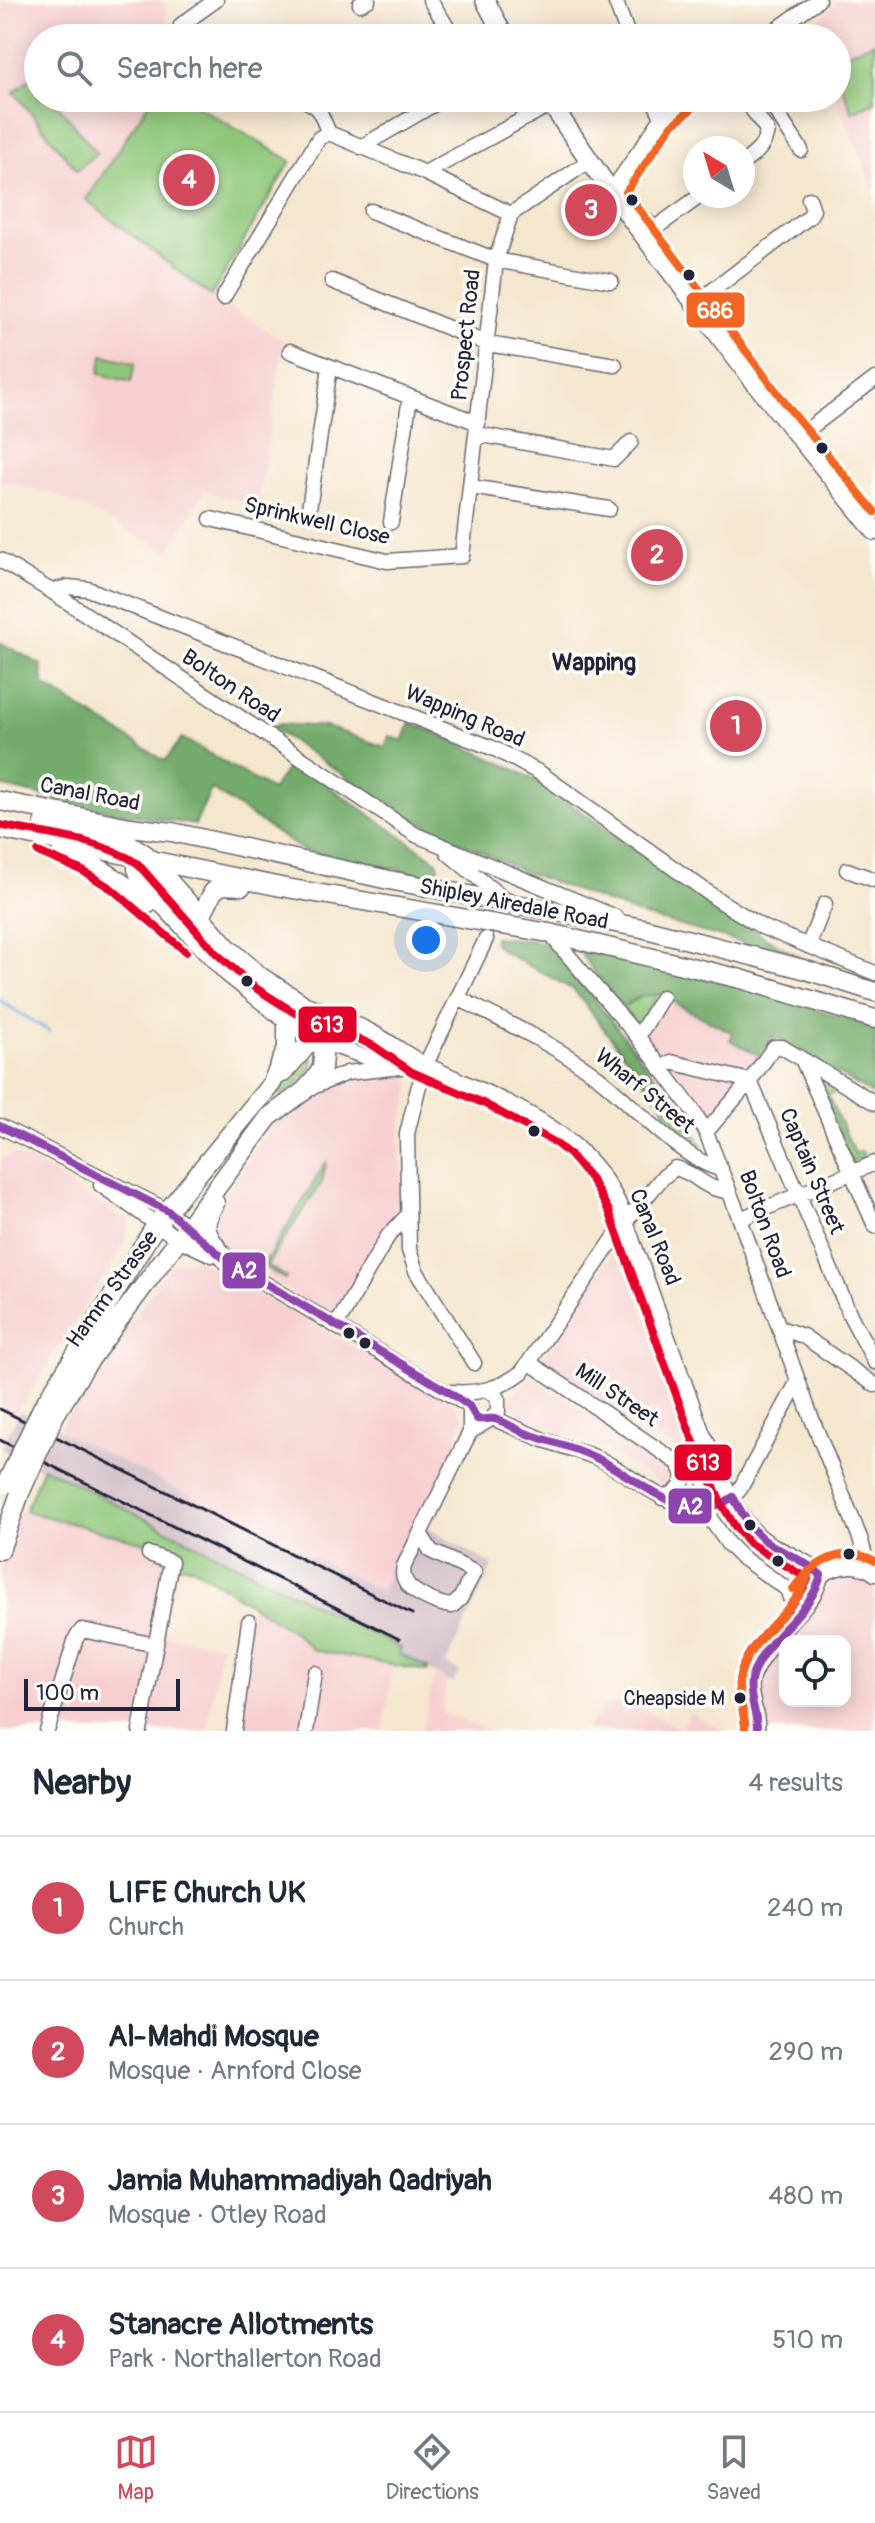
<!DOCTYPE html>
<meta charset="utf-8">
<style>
body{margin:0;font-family:Pangolin,sans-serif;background:#f6f6f7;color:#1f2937}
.controls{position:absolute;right:24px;bottom:24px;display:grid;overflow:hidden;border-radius:16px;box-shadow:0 4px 20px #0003}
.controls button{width:72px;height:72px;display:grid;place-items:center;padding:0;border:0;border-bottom:2px solid #e0e1e3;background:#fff;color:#1f2937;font:40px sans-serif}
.compass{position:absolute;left:683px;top:136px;width:72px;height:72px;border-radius:50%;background:#fff;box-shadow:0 4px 20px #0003;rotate:322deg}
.scale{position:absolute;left:24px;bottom:20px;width:156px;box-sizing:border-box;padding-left:8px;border:4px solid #22223b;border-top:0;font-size:22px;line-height:28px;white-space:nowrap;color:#22223b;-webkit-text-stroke:6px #fdfcf7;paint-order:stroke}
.you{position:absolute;left:426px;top:940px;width:28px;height:28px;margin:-20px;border:6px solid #fff;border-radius:50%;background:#1a73e8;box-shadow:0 0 0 12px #1a73e833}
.badge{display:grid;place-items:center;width:52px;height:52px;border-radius:50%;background:#d1495b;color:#fff;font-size:26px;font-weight:700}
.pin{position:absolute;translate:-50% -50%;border:4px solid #fff;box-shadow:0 2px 8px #0006}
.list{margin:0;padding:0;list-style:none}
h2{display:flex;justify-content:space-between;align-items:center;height:104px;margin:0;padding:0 32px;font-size:34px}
h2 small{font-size:26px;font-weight:400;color:#747a83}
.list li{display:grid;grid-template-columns:52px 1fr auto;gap:24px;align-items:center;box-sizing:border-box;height:144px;padding:0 32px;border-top:2px solid #e0e1e3}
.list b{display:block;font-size:30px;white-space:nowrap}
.list p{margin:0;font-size:26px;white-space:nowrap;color:#747a83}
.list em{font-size:26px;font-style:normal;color:#747a83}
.icon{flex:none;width:44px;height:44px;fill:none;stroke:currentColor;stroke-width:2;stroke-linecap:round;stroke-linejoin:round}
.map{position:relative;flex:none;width:875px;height:1731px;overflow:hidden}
.search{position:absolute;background:#fff;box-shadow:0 4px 20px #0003;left:24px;right:24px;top:24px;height:88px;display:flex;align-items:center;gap:20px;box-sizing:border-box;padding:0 28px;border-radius:44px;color:#747a83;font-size:30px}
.sheet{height:680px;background:#fff}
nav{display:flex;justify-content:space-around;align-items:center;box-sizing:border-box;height:112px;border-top:2px solid #e0e1e3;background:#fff;font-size:22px;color:#747a83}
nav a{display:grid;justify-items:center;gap:4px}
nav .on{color:#d1495b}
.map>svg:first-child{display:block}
</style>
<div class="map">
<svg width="875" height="1731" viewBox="0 0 875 1731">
<rect width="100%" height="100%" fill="#fdfcf7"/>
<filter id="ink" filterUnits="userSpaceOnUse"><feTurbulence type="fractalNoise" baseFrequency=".0125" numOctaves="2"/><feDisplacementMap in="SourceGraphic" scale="16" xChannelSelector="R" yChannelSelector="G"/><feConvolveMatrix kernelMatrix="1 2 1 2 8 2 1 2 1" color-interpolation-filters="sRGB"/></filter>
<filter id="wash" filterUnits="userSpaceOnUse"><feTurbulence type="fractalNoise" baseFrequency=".006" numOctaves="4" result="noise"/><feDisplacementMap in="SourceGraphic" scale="32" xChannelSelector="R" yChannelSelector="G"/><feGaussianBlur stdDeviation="1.8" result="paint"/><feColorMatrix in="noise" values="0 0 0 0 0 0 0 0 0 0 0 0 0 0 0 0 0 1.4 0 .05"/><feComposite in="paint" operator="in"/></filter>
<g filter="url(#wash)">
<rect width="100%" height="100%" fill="#f5e6ce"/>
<path fill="#f7cfd1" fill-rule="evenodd" d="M0,0H162L166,6V38H38V98H151L87,200L211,296L284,341L258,506L204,491L169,551L54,494L0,481Z
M838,0H875V191L836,98L837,38H816L812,26Z
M658,994L764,1049L740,1085L710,1121L695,1131L669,1094L622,1034L635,1026Z
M401,1072L410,1080L411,1086L399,1134L403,1201L333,1319L219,1245L212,1214L277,1117L331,1081Z
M14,1154L53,1173L86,1197L121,1217L130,1218L122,1248L15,1415L0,1407V1159Z
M619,1246H621L694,1458L691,1460L541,1359Z
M198,1259L454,1404L463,1417L452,1453L382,1591L58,1430L168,1268L177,1261Z
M529,1377L612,1428L673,1469L676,1475L671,1482L663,1486L606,1450L526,1420L513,1408L509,1399Z
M19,1509L175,1551V1564L161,1635L221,1645L207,1731H0V1568Z
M849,1574L859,1576L868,1581L875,1575V1731H762L763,1712L758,1693V1678L765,1664L827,1586L838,1578ZM785,1641H845V1701H785Z
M251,1605L295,1633L313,1650L393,1665L383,1731H229Z
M434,1675L448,1682L446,1684L442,1713L489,1731H422Z
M619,1702L635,1706L681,1729L690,1713L725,1731H585L603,1707Z"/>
<path fill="#d2bdc6" d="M20,1411L381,1591L417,1522L493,1565L446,1664L459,1671L453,1684L398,1653L400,1647L1,1449Z"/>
<path fill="#8fc77a" stroke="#58745a" stroke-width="2" d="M875,42V102L852,112L837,74V57Z
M35,76L38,80V98H52L97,153L77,170L14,92Z
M152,98H184L291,161L211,296L86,200Z
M103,355L135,363L131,382L99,374Z
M658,994L638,1027L622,1007L642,996Z
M302,1055L313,1059C311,1075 296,1086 281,1096L276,1089Z
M815,1074L839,1089L828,1096L855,1154L862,1151L864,1157L851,1162Z
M327,1161L322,1182L267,1265L286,1277L285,1279L263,1266Z
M43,1467L401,1648L399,1654L428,1668L427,1671L313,1650L295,1633L194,1568L175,1564V1551L25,1511Z"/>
<path fill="#73ac6a" stroke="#4a6752" stroke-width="2" d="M0,642L41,665L44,685L165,761L182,738L272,790L292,761L437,861L442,879L302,850L211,789L195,825L108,811L0,786V736L4,726L0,723Z
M411,722L510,767L540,783L751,929L805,960L644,916L525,872L441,833L388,804L272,728L278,724L327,727L385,747L389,736L403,741Z
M494,937L544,942C577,977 606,1013 635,1051C660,1083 686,1115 705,1152L702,1154L668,1126L662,1104L574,990L500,950L494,943Z
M583,951L680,969L875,1027V1096L774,1036L760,1056L730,1040L733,1033L658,994L642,996L622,1007L581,955Z"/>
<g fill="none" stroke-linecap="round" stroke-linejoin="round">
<path stroke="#7cb0e9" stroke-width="3" d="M0,1001L49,1031"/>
</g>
</g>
<g filter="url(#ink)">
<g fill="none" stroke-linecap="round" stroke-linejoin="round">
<g stroke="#6c676e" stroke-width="17">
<path id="minor" d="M430,0L454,38
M615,0L629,38
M360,4L368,0
M181,25L216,0
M765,38L818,0
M302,98L318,108L329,133
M653,98L662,118
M775,110L801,150
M329,133L425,173L511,214
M361,147L445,98
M743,163C756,153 765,147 767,130L744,98
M425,173L551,104
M611,192L662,118L687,98
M371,211L496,260L611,281
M645,219L654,229L700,196
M332,281L488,344L615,365
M223,298L319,138L329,133
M696,303L809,217L813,210L809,199
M290,351L478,423
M477,434L614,459L631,442
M798,437L875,379
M471,487L609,509
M309,509L330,367
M211,519L387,561L462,556L496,260L511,214L589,161
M391,522L410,397
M0,560L51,591L416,835L616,917
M51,591L68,587L88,589L495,749L540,773L717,899L762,927L875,973
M448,853L506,901
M847,870L875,880
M549,933L638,1037L694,1112L706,1132L740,1219L810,1414L860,1538L869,1570
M808,946L825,904
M458,998C505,1022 556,1045 598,1077C632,1103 681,1160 721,1169
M300,1002C327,1011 354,1022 379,1036C393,1044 406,1054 421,1062C498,1101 580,1121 620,1206L703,1434C711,1447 714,1461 720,1474C729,1494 742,1519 757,1534C776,1552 803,1555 821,1575
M325,1032L365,1031
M638,1037L662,997
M325,1043L365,1057L410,1060
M802,1059L875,1226
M661,1069L671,1062L750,1081L851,1317L875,1362
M310,1088L347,1073L426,1064
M0,1126L168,1211L226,1260L469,1406
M706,1132L750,1081L774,1047H782L875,1103
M101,1185L178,1239L212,1255
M740,1219L875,1163
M336,1326L388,1236L408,1215
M780,1328L803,1336L875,1385
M474,1363L416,1271L409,1250L407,1134L418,1089L426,1064L486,939
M530,1363L678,1463L684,1474C683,1488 675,1494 662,1498
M451,1392C478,1394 500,1389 522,1372L626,1221L662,1178L675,1168C699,1174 703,1190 729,1191
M492,1418C510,1425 526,1433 544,1440C561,1446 580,1451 597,1458C638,1476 698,1541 740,1489L798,1381
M470,1432L492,1418L498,1412V1398L487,1390
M703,1437L706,1499L712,1521L728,1544L741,1557L787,1589L793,1606L789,1623
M421,1535L431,1551L474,1572L460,1599L452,1606C439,1605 410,1593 405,1580C402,1575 403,1571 404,1566L470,1432V1411
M814,1581C831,1567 856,1559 875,1574
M47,1731L76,1638L82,1630L156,1645
M140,1731L171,1562L149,1554
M234,1731L249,1622
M306,1731L315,1673
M757,1731C760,1712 745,1693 753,1675C761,1657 777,1637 790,1622C804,1606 817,1597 821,1575"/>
</g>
<g stroke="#6c676e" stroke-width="21">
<path id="major" d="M485,0L505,38
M547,98L611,192L745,370L875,531
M0,801L130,827L172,832L389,880L642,928L803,969L875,992
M44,822L102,834L128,843L145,854L226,946L261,977L300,1002L325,1032L322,1068L315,1079L304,1091L269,1117L120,1318
M0,829L281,887L549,933L741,979L875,1019
M62,850C95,863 121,880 148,904
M138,856L137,869L142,882L227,972L287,1020L325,1043
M200,918L213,892L221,885L242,886
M283,1073L315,1036L324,1033
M215,1203C198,1231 209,1236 226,1260
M105,1308L156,1225L272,1083L287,1048V1020
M0,1550L20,1493"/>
</g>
<use href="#minor" stroke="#fff" stroke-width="14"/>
<use href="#major" stroke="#fff" stroke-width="18"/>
<path stroke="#22223b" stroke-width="3" d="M0,1409L412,1614
M0,1440L399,1639"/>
<g stroke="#6c676e" stroke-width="21" stroke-linecap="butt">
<path id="major-bridge" d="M6,1484L42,1408L105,1308
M20,1493L55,1415L84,1368L120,1318"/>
</g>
<use href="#major-bridge" stroke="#fff" stroke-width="18"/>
<g stroke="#fdfcf7" stroke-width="14">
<path id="bus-1" d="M0,1126L168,1211L226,1260L447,1391L469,1406L477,1419C483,1420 489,1418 495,1419C505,1422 514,1428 523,1432C546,1441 571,1446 594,1457C635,1475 686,1531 733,1497C742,1513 751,1531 767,1542C785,1554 805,1560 821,1575C811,1616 760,1639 751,1681C748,1697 758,1714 757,1731"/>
</g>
<g stroke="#fdfcf7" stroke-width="14">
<path id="bus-2" d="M0,825C45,835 98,838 137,863L217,954L254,987L295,1013L324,1023L374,1046L412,1072L485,1104L554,1142L569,1154L591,1179L609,1211L692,1438L721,1503L736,1528L749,1543L808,1579C793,1616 745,1638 739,1681C737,1698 746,1714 745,1730
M38,852L83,871L112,889L186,952"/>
</g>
<g stroke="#fdfcf7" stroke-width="14">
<path id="bus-3" d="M694,107L671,126L626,192L792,412L875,512
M793,1589C812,1563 844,1543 875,1561
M745,1730C746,1714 737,1698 739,1681C745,1637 799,1613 809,1572"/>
</g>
<use href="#bus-1" stroke="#8e44ad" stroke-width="8"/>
<use href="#bus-2" stroke="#e4002b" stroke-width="8"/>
<use href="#bus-3" stroke="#f26522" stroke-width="8"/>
</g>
</g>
<g fill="#22223b" stroke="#fdfcf7" stroke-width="3">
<circle cx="632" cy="200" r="7"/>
<circle cx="689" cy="275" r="7"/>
<circle cx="822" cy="448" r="7"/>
<circle cx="247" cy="981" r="7"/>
<circle cx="534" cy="1131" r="7"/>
<circle cx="349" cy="1333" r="7"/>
<circle cx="365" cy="1343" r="7"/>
<circle cx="750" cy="1525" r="7"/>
<circle cx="849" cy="1554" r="7"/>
<circle cx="778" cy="1561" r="7"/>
<circle cx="740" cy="1698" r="7"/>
</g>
<g text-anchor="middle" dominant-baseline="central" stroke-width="7" stroke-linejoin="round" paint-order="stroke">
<g font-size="20" fill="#22223b" stroke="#fdfcf7" text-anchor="end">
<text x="725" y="1698">Cheapside M</text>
</g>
<g font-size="22" fill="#22223b" stroke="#fdfcf7">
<text transform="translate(466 335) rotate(-84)">Prospect Road</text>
<text transform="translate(317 521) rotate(13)">Sprinkwell Close</text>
<text transform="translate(231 686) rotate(34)">Bolton Road</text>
<text transform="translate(465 716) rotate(23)">Wapping Road</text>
<text transform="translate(90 794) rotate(11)">Canal Road</text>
<text transform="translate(514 904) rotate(11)">Shipley Airedale Road</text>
<text transform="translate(645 1091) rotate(39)">Wharf Street</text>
<text transform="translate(812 1171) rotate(67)">Captain Street</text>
<text transform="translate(765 1224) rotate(70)">Bolton Road</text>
<text transform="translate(655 1237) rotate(68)">Canal Road</text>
<text transform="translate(112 1289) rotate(-54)">Hamm Strasse</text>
<text transform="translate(617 1395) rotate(34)">Mill Street</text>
</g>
<g font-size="24" font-weight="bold" fill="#22223b" stroke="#fdfcf7">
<text x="594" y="662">Wapping</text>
</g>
</g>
<g stroke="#fdfcf7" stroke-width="3">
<rect x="685" y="291" width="61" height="38" rx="8" fill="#f26522"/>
<rect x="297" y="1005" width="61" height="39" rx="8" fill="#e4002b"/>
<rect x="221" y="1251" width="46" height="39" rx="8" fill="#8e44ad"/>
<rect x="673" y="1443" width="60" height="39" rx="8" fill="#e4002b"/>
<rect x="667" y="1487" width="46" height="38" rx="8" fill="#8e44ad"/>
</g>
<g font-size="22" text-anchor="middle" font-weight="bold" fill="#fff">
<text x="715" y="318">686</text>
<text x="327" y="1032">613</text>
<text x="244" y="1278">A2</text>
<text x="703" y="1470">613</text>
<text x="690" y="1514">A2</text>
</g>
</svg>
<div class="controls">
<button><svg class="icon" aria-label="locate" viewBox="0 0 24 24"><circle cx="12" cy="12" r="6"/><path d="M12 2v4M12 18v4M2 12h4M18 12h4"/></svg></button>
</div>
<svg class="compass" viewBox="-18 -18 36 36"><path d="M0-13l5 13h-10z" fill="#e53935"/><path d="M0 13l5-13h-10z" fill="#747a83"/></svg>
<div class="scale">100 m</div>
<div class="you"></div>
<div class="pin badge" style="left:736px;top:726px">1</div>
<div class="pin badge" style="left:657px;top:555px">2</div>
<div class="pin badge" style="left:591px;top:210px">3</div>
<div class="pin badge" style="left:189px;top:180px">4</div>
<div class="search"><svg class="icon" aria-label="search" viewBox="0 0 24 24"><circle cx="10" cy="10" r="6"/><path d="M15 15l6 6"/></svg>Search here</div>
</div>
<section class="sheet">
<h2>Nearby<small>4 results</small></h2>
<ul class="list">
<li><span class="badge">1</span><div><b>LIFE Church UK</b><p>Church</p></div><em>240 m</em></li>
<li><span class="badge">2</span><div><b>Al‐Mahdi Mosque</b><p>Mosque · Arnford Close</p></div><em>290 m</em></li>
<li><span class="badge">3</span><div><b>Jamia Muhammadiyah Qadriyah</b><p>Mosque · Otley Road</p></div><em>480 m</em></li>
<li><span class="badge">4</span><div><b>Stanacre Allotments</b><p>Park · Northallerton Road</p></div><em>510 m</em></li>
</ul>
</section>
<nav>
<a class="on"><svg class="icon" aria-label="map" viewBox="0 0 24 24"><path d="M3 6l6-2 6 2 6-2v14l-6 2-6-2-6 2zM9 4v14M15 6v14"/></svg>Map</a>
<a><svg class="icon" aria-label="directions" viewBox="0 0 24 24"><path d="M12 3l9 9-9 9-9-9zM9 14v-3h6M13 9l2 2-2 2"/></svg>Directions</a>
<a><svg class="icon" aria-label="saved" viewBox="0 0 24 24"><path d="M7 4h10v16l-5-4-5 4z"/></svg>Saved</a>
</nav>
